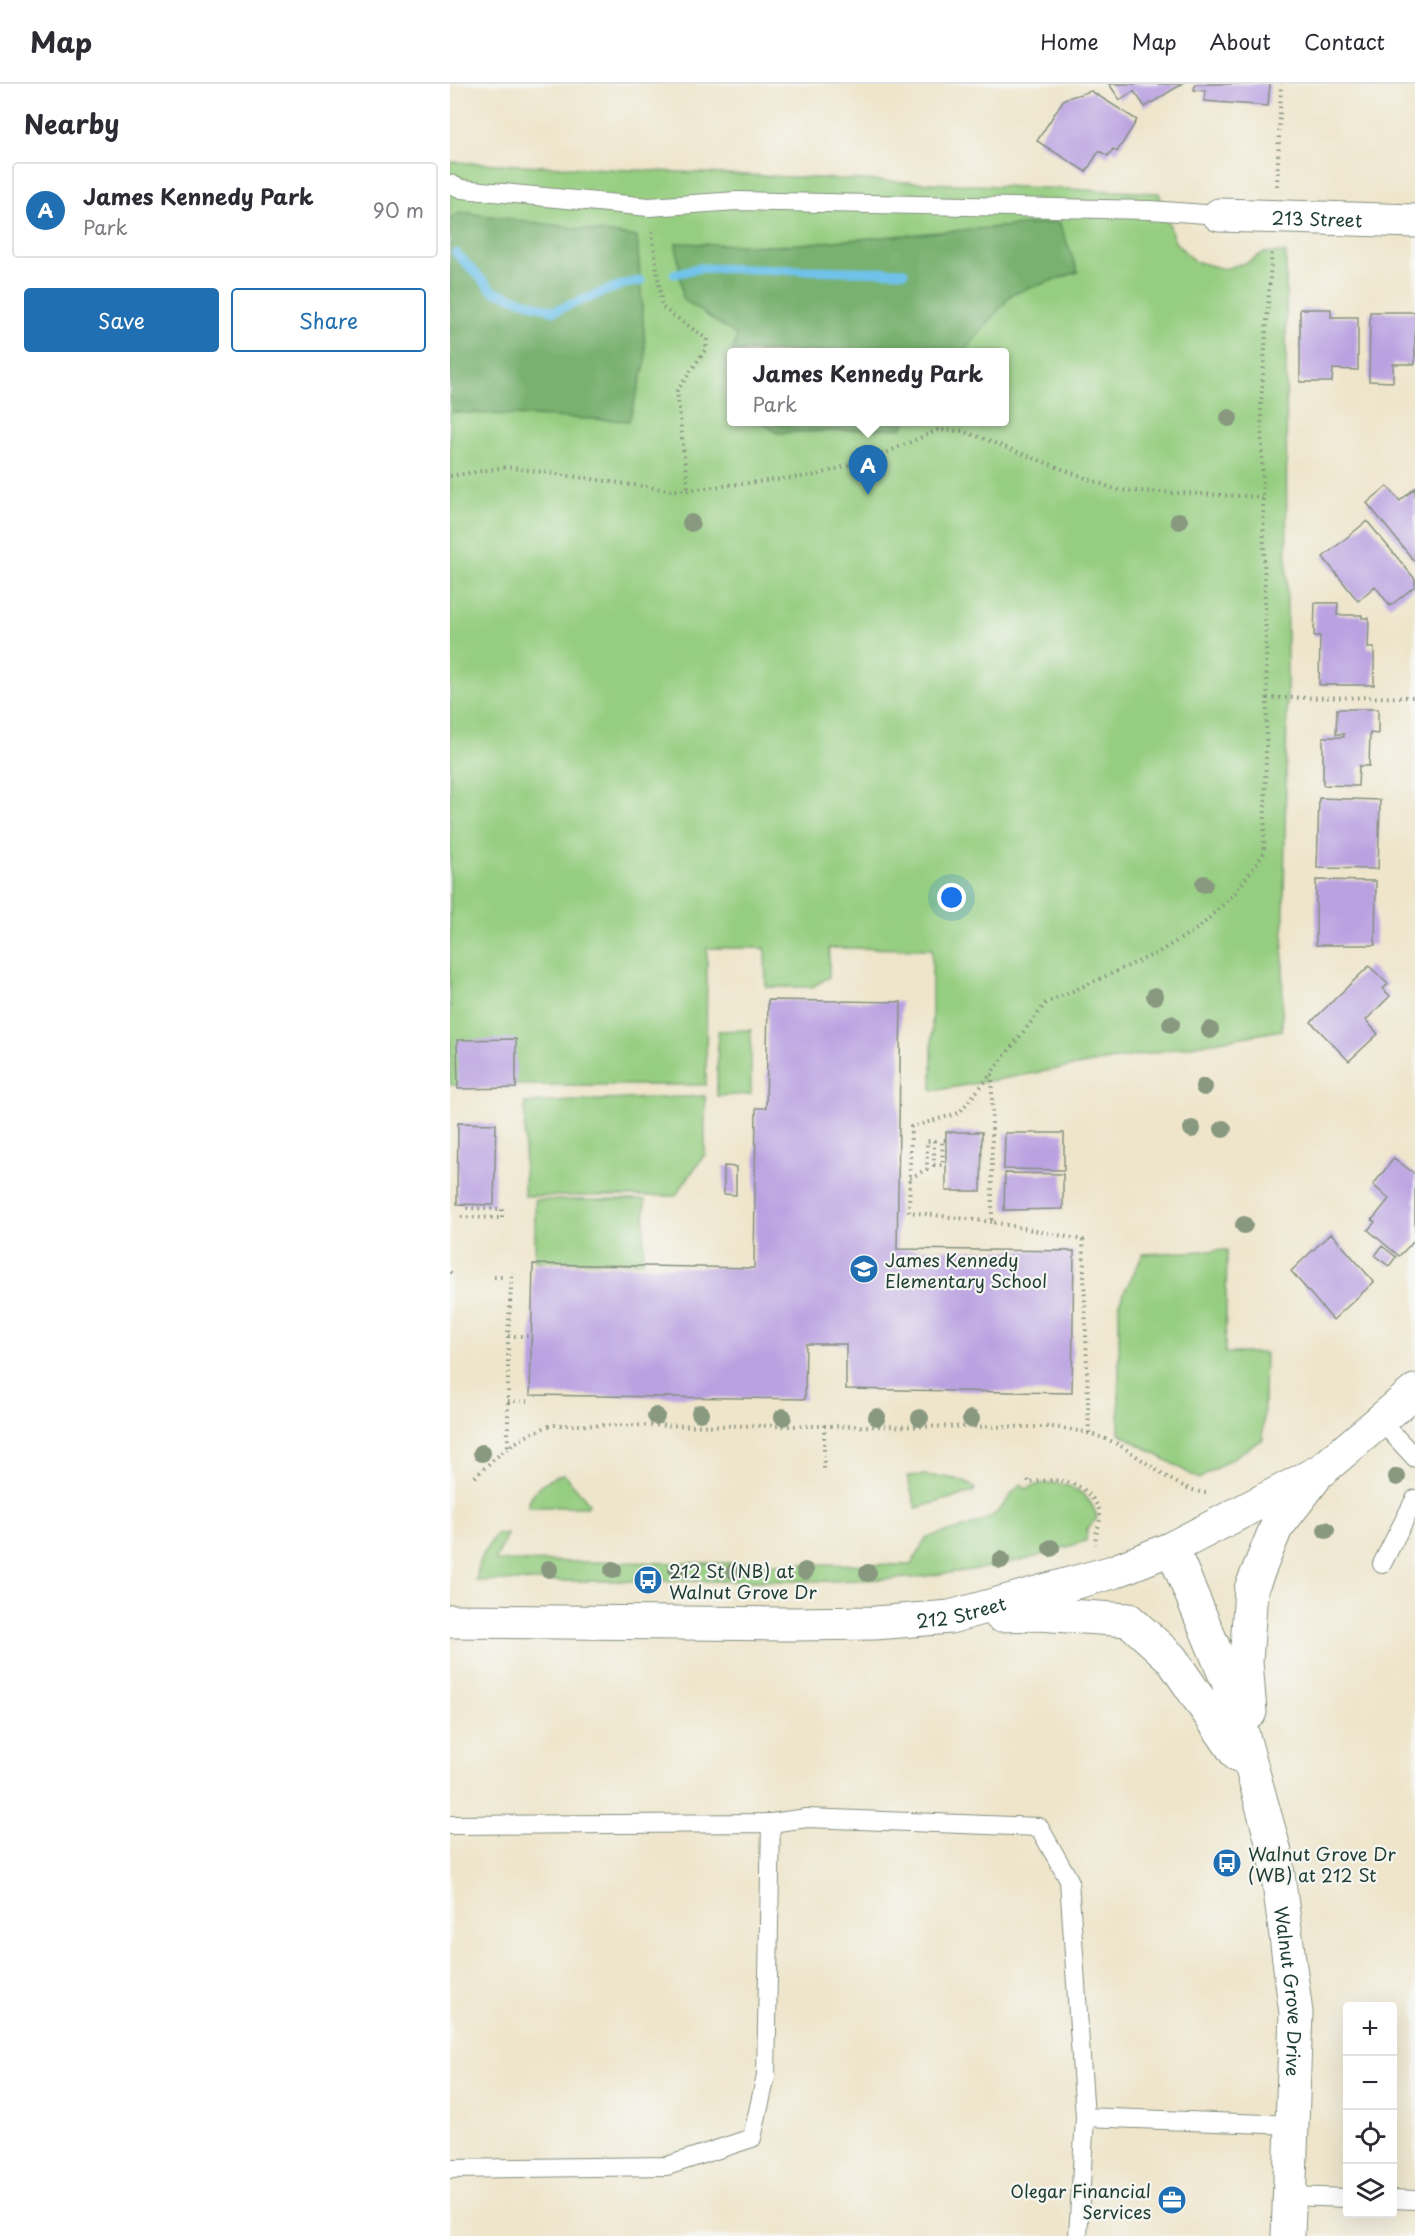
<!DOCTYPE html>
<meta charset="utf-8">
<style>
body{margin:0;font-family:"Playpen Sans",sans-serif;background:#f7f7f7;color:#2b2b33}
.controls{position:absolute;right:18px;bottom:18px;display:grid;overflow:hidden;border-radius:6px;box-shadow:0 6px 24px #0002}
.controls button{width:54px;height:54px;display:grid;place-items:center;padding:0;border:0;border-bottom:2px solid #e1e1e2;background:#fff;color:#2b2b33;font:30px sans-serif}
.you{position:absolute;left:502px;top:814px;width:21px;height:21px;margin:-15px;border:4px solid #fff;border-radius:50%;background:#1a73e8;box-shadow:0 0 0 9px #1a73e833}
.badge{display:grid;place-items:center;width:39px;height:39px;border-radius:50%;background:#1f6fb2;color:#fff;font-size:20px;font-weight:700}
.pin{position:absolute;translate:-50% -50px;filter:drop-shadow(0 2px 3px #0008)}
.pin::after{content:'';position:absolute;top:32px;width:21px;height:18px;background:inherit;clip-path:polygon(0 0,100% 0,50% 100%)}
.popup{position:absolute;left:277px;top:264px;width:282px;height:78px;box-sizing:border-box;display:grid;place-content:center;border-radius:6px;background:#fff;filter:drop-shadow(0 2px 4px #0005);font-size:20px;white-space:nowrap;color:#7c7c81}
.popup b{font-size:22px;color:#2b2b33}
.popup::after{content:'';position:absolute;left:50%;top:100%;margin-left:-12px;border:12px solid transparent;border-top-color:#fff}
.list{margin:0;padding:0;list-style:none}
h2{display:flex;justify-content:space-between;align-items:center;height:78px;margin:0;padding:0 24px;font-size:26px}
h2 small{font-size:20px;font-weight:400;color:#7c7c81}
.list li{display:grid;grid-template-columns:39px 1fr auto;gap:18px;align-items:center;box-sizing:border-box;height:96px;margin:0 12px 12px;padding:0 12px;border:2px solid #e1e1e2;border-radius:6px}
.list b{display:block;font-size:22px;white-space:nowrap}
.list p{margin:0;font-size:20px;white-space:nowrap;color:#7c7c81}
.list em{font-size:20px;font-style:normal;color:#7c7c81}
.actions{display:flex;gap:12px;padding:18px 24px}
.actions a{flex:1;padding:14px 0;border:2px solid #1f6fb2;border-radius:6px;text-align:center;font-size:21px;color:#1f6fb2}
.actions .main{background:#1f6fb2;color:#fff}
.icon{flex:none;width:33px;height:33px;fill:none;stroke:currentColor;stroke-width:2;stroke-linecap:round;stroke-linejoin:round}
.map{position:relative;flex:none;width:965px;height:2152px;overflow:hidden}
header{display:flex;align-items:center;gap:36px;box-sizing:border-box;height:84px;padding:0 30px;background:#fff;border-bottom:2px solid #e1e1e2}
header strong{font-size:28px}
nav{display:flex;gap:33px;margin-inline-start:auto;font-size:21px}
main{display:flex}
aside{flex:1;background:#fff}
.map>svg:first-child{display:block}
</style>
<header>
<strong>Map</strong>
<nav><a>Home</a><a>Map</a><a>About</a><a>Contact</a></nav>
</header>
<main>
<aside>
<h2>Nearby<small></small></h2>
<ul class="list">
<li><span class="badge">A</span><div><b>James Kennedy Park</b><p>Park</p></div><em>90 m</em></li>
</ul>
<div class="actions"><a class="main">Save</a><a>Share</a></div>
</aside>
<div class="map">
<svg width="965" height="2152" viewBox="0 0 965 2152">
<rect width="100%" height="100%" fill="#f6f6f2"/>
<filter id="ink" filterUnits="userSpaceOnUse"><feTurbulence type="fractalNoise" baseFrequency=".0167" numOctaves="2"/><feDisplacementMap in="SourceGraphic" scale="12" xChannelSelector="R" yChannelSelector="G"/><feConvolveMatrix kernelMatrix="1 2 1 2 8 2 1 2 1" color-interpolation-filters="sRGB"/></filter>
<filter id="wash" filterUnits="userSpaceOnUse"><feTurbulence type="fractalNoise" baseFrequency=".008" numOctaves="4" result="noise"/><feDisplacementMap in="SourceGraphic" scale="24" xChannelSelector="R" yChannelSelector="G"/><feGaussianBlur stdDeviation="1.35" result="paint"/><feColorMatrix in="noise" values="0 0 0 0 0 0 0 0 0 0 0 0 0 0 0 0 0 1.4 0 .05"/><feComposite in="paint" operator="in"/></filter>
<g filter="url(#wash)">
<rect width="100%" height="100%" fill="#eee5cb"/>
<path fill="#96ce81" stroke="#5a865a" stroke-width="1.5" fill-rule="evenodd" d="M0,78L709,109L725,158L744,177L774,185L798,178L813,169H836L837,621L832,946L482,1007V865L379,864V893L362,903H316L315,864H257L256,1001H0ZM282,268H554V338H282Z
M301,946V1010L267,1012L268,947Z
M255,1012V1070L225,1112H74L75,1019Z
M85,1116H195L193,1178L85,1177Z
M777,1166L775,1269H815L813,1355L749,1395L669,1349V1219L693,1170Z
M114,1390L139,1419L137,1423H78C79,1407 99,1393 114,1390Z
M473,1391C490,1393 514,1393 525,1405L523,1408L466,1424L457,1392Z
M571,1400L576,1405C603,1391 639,1402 647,1434L637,1445L636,1457L582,1474L529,1485L461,1494L384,1497H26L30,1475L46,1450H57L45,1477L461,1481L477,1453C499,1447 528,1443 546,1429C556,1421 561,1408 571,1400Z"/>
<path fill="#78b16f" stroke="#4c7752" stroke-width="1.5" d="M11,128L187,153L196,277L179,337L0,328V135Z
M609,138L628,188L562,210L514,268H282L287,252L233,215L226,159L325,162Z
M311,338H457L452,344L327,349Z"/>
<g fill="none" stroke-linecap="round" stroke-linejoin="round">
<path stroke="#6fc2eb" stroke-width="9" d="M6,169L43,207L104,227L174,200L191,197
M224,190L249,184L454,188"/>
</g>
<g id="blocks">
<path fill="#baa2e1" d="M659,0H732L695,23L684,7L670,16Z
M745,0H820L818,22L754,17L755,7L744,6Z
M641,7L687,36L667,68L663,65L658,72L649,67L636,88L587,57L614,15Z
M850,225H881V233H908V286L883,285L882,298H850Z
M920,228H965V280H943V298L919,297Z
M937,402L950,417L965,404V478L917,419Z
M917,437L965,495V502L940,522L925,502L908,517L873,473Z
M865,519H888L887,531H912V534H919L918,564H924V601H869L870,552H864Z
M887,625H928V650L920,649L919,682H909L908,702L873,701V653H894V650H886Z
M869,714L930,716L928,785L867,784Z
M866,796L926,797L925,861H866Z
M919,882L938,900L933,905L940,912L916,936L928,950L899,977L861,938Z
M318,916L451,918L447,1165L624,1167L622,1309L396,1305V1260H356L355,1315L80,1311L83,1180L304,1184L306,1024H316Z
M66,955V1004L8,1005L7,956Z
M8,1039L46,1040L44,1121L7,1120Z
M496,1048H532L531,1107H496Z
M555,1049H614V1086L554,1085Z
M944,1074L965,1090V1156L949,1172L918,1146L925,1138L922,1136L939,1115L923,1101Z
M274,1082L286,1083V1111L274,1110Z
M555,1089L613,1090V1125L554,1126Z
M881,1149L924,1198L883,1236L841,1187Z
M932,1162L946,1173L939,1182L925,1172Z"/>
</g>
</g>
<g filter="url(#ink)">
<use href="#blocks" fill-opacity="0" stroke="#869180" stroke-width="1.5"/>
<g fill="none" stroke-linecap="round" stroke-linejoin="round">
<g stroke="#869180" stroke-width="20">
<path id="service" d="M0,100L12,105L199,123L287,117L700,126L769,131
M931,1337L965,1374
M932,1480L965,1415
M0,1741L321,1739L357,1734L589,1743L619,1796L635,2033L628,2152
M635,2033L844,2041
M0,2085L217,2082L302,2054L316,1992L321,1739
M841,2112L898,2114
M942,2115L965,2116"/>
</g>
<g stroke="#869180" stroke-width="35">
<g id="minor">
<path id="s1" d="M769,131L965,137"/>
</g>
</g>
<g stroke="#869180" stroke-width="35">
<g id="tertiary">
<path id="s2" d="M722,1464L778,1598L825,1768L846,1929L838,2152"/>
<path d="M550,1531L588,1530L679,1536L721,1574L788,1672"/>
<path id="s3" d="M0,1537L343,1540L425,1539L500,1533L663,1488L722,1464L872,1386L965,1307"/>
<path d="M800,1628L796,1578L801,1505L826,1444L864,1395"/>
</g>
</g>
<path stroke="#869180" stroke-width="4" stroke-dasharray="1.5 4.5" stroke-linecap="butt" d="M827,102L831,0
M202,147L212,223L257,255L256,265L227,307L238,406
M0,392L57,383L219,406H238L367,391L433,370L488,346L513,347L667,406L814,413
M817,614L965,613
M460,1094L477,1085V1057H484V1081H493L492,1056H495
M11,1133L52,1134V1125L14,1124V1120
M542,1138L459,1128L461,1043L509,1029L542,989
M0,1188L4,1192
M44,1193H53
M58,1252H81
M58,1317H82
M374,1341V1388
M639,1349L633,1156L542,1138V988L596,919L707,869L750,843L785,809L814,769L817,614L811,319L822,166
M58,1362V1252L62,1188
M25,1393C51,1368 68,1353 102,1341L601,1343C623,1345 643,1349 663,1358C694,1373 721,1404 756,1409
M578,1396L579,1399C602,1394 627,1394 643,1415C647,1421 650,1425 650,1432C650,1442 644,1450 646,1460"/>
<use href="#service" stroke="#fff" stroke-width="18"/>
<use href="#minor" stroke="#fff" stroke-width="33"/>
<use href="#tertiary" stroke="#fff" stroke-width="33"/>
</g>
<g fill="#899980">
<circle cx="779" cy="334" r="9"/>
<circle cx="729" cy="437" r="9"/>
<circle cx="241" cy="439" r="9"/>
<circle cx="754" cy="800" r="9"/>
<circle cx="705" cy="912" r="9"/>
<circle cx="721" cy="940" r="9"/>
<circle cx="760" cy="946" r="9"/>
<circle cx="754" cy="1003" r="9"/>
<circle cx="742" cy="1045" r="9"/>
<circle cx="773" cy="1045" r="9"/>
<circle cx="794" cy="1141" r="9"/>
<circle cx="250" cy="1329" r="9"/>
<circle cx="206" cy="1332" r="9"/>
<circle cx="333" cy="1333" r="9"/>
<circle cx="427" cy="1333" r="9"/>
<circle cx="470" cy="1334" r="9"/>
<circle cx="521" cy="1335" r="9"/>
<circle cx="32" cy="1369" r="9"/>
<circle cx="947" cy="1393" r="9"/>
<circle cx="876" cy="1446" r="9"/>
<circle cx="601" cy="1464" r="9"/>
<circle cx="551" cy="1476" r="9"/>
<circle cx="99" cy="1485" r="9"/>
<circle cx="163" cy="1486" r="9"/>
<circle cx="227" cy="1486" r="9"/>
<circle cx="285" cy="1487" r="9"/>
<circle cx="355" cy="1487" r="9"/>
<circle cx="418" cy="1489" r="9"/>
</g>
</g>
<defs>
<g id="school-disc" transform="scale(1.5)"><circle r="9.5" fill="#1f6fb2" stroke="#f6f6f2"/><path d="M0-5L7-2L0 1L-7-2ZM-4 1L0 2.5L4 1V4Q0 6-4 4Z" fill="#fff"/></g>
<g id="bus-disc" transform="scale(1.5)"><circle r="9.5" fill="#1f6fb2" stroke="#f6f6f2"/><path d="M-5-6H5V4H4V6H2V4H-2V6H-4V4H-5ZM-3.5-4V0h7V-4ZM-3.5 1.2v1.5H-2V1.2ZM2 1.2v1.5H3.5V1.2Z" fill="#fff"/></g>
<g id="office-disc" transform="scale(1.5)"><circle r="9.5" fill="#1f6fb2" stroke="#f6f6f2"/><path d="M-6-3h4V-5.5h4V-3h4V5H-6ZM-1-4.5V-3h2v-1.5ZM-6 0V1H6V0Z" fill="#fff"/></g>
</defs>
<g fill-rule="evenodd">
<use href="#school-disc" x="414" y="1185"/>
<use href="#bus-disc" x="198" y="1496"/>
<use href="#bus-disc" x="777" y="1779"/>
<use href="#office-disc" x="722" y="2116"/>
</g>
<g text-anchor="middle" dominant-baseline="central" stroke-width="4.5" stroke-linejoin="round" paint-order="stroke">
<g font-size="18" fill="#1f3d34" stroke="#f6f6f2">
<text stroke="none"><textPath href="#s1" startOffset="98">213 Street</textPath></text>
<text stroke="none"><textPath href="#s3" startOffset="512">212 Street</textPath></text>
<text stroke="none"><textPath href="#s2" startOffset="462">Walnut Grove Drive</textPath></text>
</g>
<g font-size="18" fill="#1f3d34" stroke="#f6f6f2" text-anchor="start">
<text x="435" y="1175">James Kennedy<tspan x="435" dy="21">Elementary School</tspan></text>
<text x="219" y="1486">212 St (NB) at<tspan x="219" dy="21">Walnut Grove Dr</tspan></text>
<text x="798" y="1769">Walnut Grove Dr<tspan x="798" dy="21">(WB) at 212 St</tspan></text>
<text x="701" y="2106" text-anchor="end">Olegar Financial<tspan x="701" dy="21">Services</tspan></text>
</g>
</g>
</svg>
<div class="controls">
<button>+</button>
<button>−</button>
<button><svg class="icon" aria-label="locate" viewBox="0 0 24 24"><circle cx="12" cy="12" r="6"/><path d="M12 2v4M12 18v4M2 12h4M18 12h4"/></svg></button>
<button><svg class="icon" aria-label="layers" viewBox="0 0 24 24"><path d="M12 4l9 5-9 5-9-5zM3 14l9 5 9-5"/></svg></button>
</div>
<div class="you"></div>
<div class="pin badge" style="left:418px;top:411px">A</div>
<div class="popup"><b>James Kennedy Park</b>Park</div>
</div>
</main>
